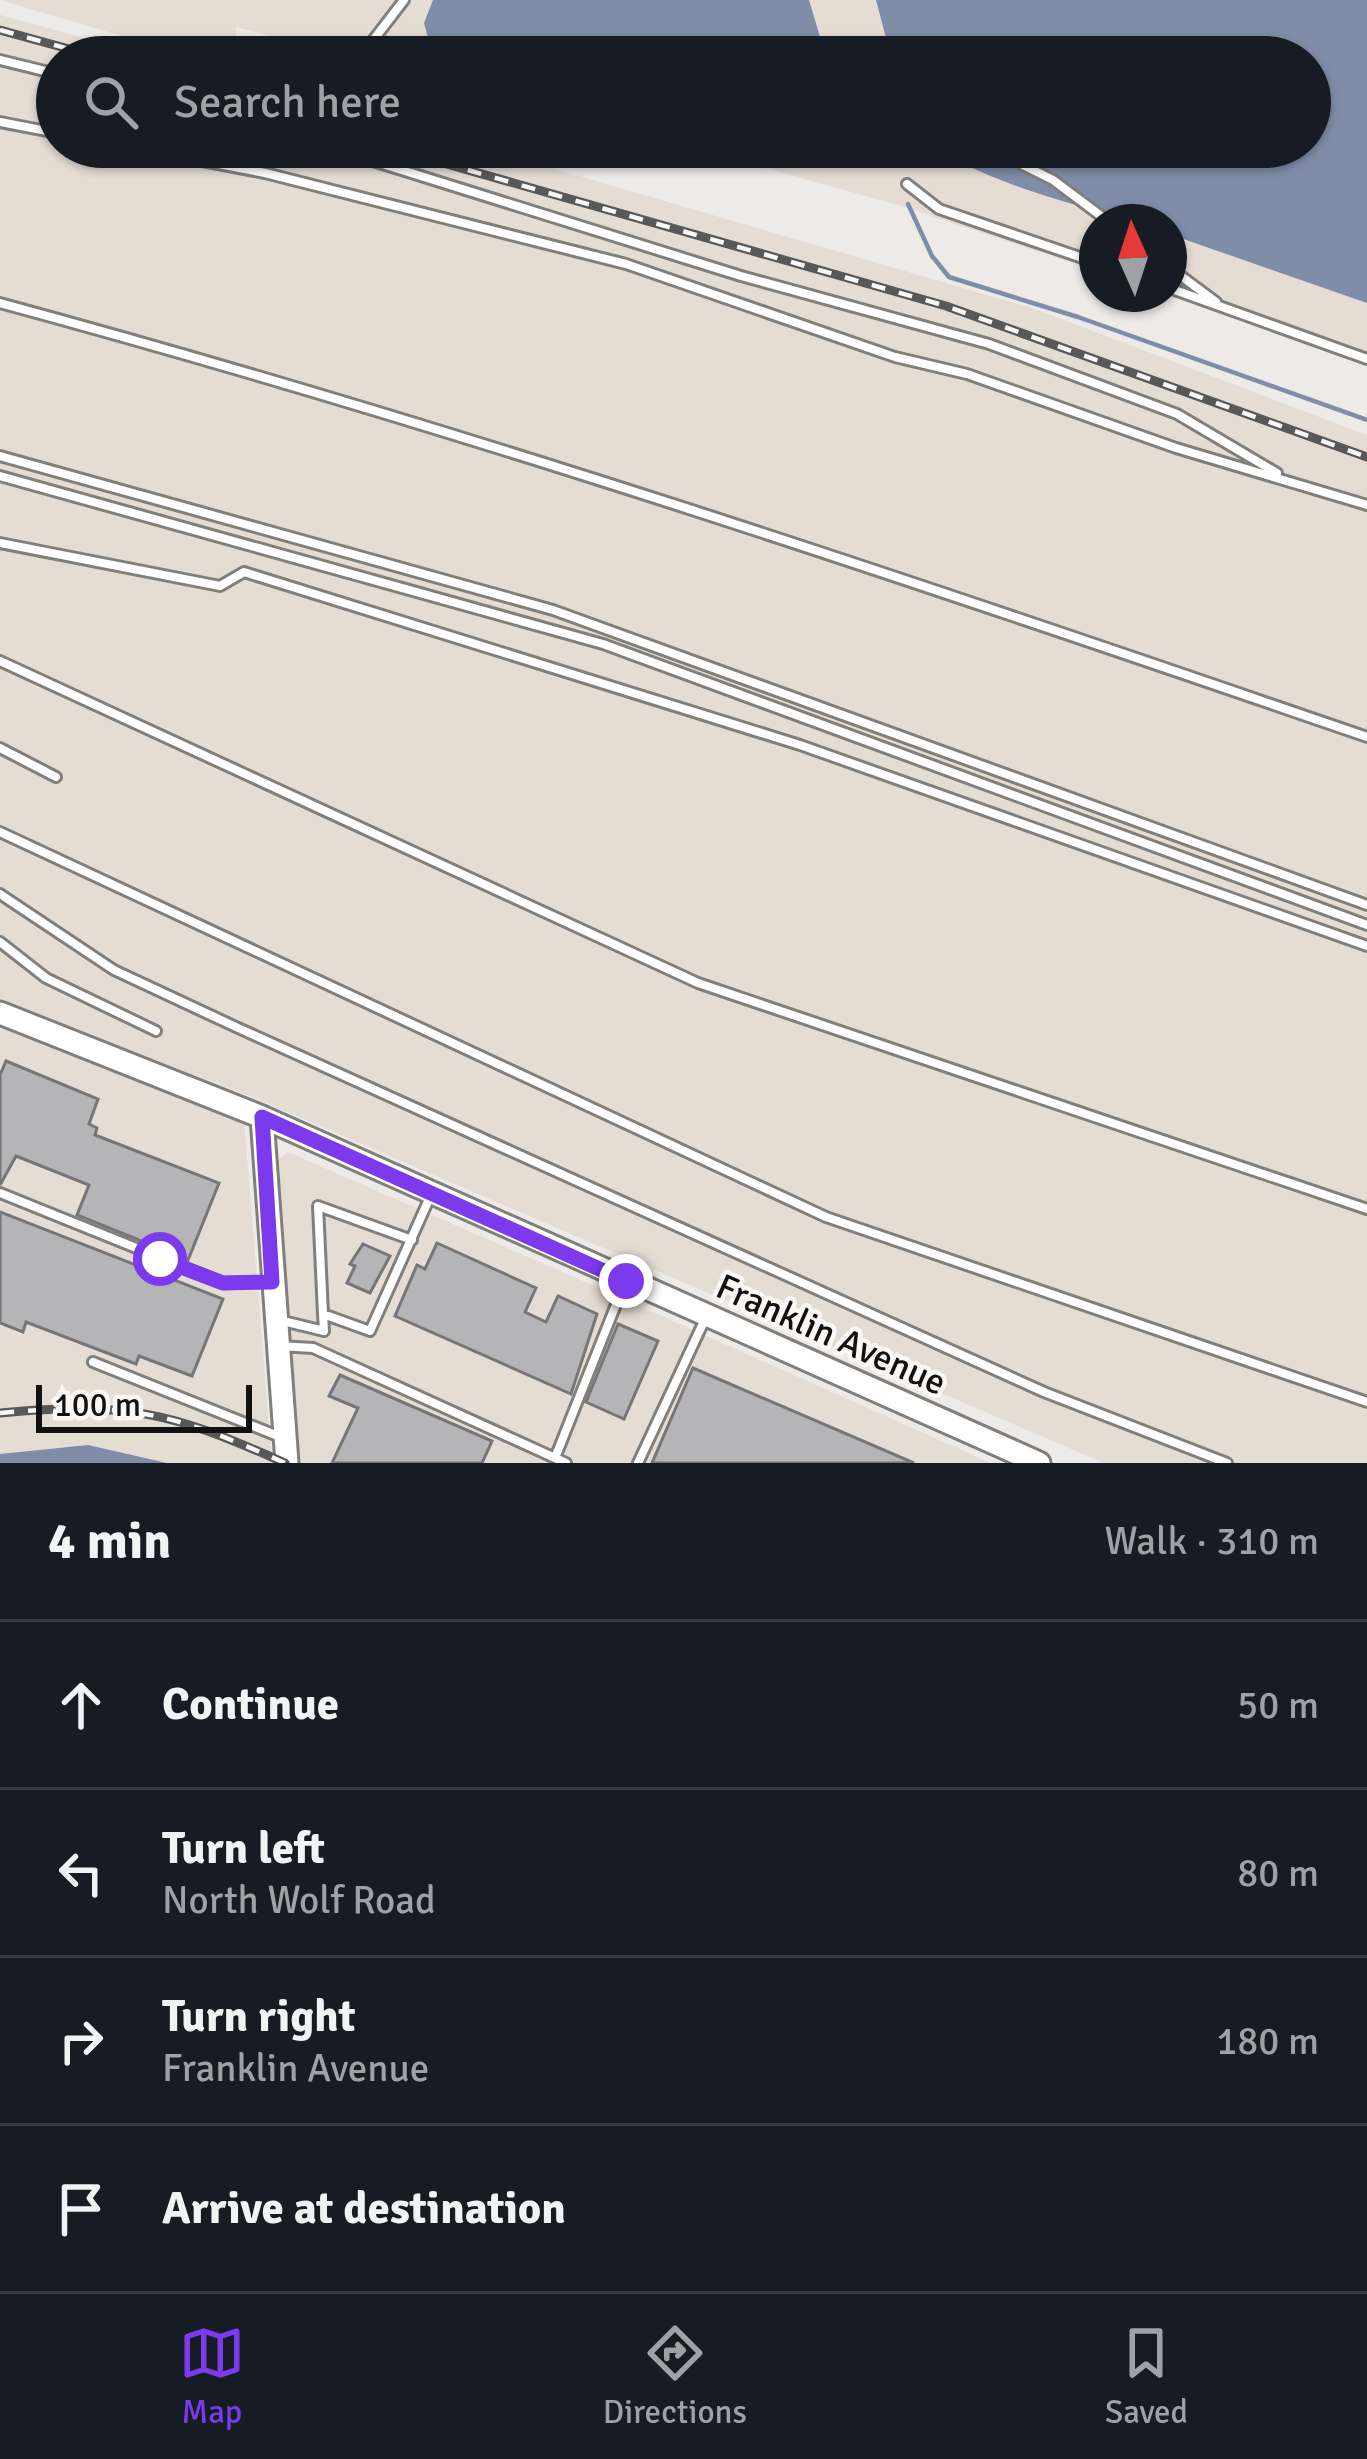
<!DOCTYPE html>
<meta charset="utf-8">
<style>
body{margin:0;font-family:Signika,sans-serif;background:#20242c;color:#f1f3f6}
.compass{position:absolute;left:1079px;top:204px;width:108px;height:108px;border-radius:50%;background:#171b24;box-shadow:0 3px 9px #0004;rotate:357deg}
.scale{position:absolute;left:36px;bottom:30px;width:216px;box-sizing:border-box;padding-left:12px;border:6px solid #121110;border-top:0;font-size:33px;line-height:42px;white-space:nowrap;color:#121110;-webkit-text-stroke:9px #faf7f4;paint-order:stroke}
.stop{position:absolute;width:36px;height:36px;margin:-27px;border:9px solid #7c3aed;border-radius:50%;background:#fff}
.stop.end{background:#7c3aed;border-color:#fff;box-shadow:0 3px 12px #0008}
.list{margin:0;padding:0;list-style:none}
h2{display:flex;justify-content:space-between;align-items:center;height:156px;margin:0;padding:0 48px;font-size:51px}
h2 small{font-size:39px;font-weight:400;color:#9ea1a6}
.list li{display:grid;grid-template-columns:78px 1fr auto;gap:36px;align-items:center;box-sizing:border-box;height:168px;padding:0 48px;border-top:3px solid #363941}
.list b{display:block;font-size:45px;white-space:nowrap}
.list p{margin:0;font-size:39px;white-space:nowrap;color:#9ea1a6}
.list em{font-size:39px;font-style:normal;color:#9ea1a6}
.icon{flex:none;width:66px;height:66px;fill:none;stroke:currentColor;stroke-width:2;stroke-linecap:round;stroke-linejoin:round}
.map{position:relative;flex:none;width:1367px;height:1463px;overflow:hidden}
.search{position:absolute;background:#171b24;box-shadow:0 3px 9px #0004;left:36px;right:36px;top:36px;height:132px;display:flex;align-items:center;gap:30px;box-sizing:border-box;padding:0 42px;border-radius:66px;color:#9ea1a6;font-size:45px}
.sheet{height:828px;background:#171b24}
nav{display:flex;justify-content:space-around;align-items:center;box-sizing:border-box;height:168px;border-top:3px solid #363941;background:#171b24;font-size:33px;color:#9ea1a6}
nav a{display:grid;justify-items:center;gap:6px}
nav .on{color:#7c3aed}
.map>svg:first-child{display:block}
</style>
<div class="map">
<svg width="1367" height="1463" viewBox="0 0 1367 1463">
<rect width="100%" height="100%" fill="#edeae7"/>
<path fill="#e5dcd4" d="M0,0H1367V366L1165,294L1169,222H1097V271L898,205L690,147H1310V57H350L236,27L237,57H193Z
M0,15L154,57H57V147H479L1035,309L1367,435V1463H1104L257,1099L0,1001Z
M0,1027L244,1120L272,1463H0Z
M288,1152L583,1281L991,1463H298L277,1161Z"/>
<path fill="#7f8da8" d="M433,0H809L826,57H451L429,42L424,23Z
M876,0H1367V303L1169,234V222C1115,222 979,180 936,147H1310V57H891Z
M88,1445L167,1463H0V1454Z"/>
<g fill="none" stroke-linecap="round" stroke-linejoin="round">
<path stroke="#7f8da8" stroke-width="4.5" d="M908,204L932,256L949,277L1078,317L1367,420"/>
</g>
<path fill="#b5b5b8" stroke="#767679" stroke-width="3" d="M6,1061L98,1099L89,1124L97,1128L95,1135L219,1183L188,1260L77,1215L89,1185L16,1156L0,1185V1075Z
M0,1212L223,1299L192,1376L139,1356L136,1364L26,1322L23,1332L0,1323Z
M437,1243L536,1288L525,1312L546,1322L558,1296L597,1314L571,1394L395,1316L417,1265L425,1269Z
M363,1244L390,1256L370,1293L347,1283L355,1266L350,1264Z
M618,1324L658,1341L624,1419L586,1402Z
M693,1368L914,1463H652Z
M340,1375L492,1441L482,1463H332L358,1408L329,1396Z"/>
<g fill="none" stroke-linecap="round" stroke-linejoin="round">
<g stroke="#817f7c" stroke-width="14">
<path id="lane" d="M371,43L404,0
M0,60L57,74
M0,122L57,133
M129,147L265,173L626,264L895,357L967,374L1176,448L1367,505
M328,147L741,276L989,344L1177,414L1277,473
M995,151L1053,180L1109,222
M907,184L939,209L1097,263
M1169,267L1216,302
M1169,288L1367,359
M0,303C462,428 914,581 1367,737
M0,456L553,610L1367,905
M0,476L603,644L1367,925
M0,543L220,586L244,572L800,745L1367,946
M0,661L698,983L1367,1209
M0,748L56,777
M0,832L826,1217L1367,1402
M0,894L114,970L236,1027L1044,1392L1227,1463
M0,942L46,978L156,1031
M0,1193L223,1283L269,1282
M323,1314L318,1206L412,1240
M279,1320L324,1331L323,1314L370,1331L430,1197
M279,1346L313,1348L566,1463
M93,1362L283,1438
M555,1458L625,1282
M638,1463L706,1317"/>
</g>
<g stroke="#817f7c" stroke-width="27">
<path id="secondary" d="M0,1013L262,1117L1039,1463
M262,1117L287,1463"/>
</g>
<use href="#lane" stroke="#fff" stroke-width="8"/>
<use href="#secondary" stroke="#fff" stroke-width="21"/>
<g stroke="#595856" stroke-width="9">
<path id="rail" d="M0,30L98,57
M387,147L946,306L1367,457
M0,1413C128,1402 169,1411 285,1463"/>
</g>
<use href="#rail" stroke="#faf7f4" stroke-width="4.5" stroke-dasharray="14" stroke-linecap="butt"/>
</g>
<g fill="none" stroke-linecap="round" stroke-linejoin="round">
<path stroke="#7c3aed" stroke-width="15" d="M160,1259L223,1283L272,1282L262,1117L626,1281"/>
</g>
<g text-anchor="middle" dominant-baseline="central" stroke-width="9" stroke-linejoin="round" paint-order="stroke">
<g font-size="36" fill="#121110" stroke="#faf7f4">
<text transform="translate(831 1335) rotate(24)">Franklin Avenue</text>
</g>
</g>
</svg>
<svg class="compass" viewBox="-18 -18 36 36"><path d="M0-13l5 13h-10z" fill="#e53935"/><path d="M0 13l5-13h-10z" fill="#9ea1a6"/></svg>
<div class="scale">100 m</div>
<div class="stop" style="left:160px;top:1259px"></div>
<div class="stop end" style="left:626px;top:1281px"></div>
<div class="search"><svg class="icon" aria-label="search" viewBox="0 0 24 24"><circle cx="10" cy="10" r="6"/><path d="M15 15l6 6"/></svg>Search here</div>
</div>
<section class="sheet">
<h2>4 min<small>Walk · 310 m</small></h2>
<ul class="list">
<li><svg class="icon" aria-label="ahead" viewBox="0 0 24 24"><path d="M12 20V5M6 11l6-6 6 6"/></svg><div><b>Continue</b></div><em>50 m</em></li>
<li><svg class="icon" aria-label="left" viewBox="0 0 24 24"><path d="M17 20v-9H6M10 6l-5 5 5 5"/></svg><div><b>Turn left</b><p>North Wolf Road</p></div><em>80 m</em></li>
<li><svg class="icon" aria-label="right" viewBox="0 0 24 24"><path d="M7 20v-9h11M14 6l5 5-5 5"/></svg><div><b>Turn right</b><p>Franklin Avenue</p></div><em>180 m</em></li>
<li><svg class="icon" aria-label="arrive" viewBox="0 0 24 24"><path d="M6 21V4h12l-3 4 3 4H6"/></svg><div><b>Arrive at destination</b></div></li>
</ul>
</section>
<nav>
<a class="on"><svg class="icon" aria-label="map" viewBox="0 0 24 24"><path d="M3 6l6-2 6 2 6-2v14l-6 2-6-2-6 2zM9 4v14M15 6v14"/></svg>Map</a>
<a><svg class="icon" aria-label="directions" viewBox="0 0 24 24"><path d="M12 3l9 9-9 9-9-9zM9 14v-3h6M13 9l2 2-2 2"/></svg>Directions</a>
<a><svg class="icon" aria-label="saved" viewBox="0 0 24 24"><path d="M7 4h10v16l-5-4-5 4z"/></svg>Saved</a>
</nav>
